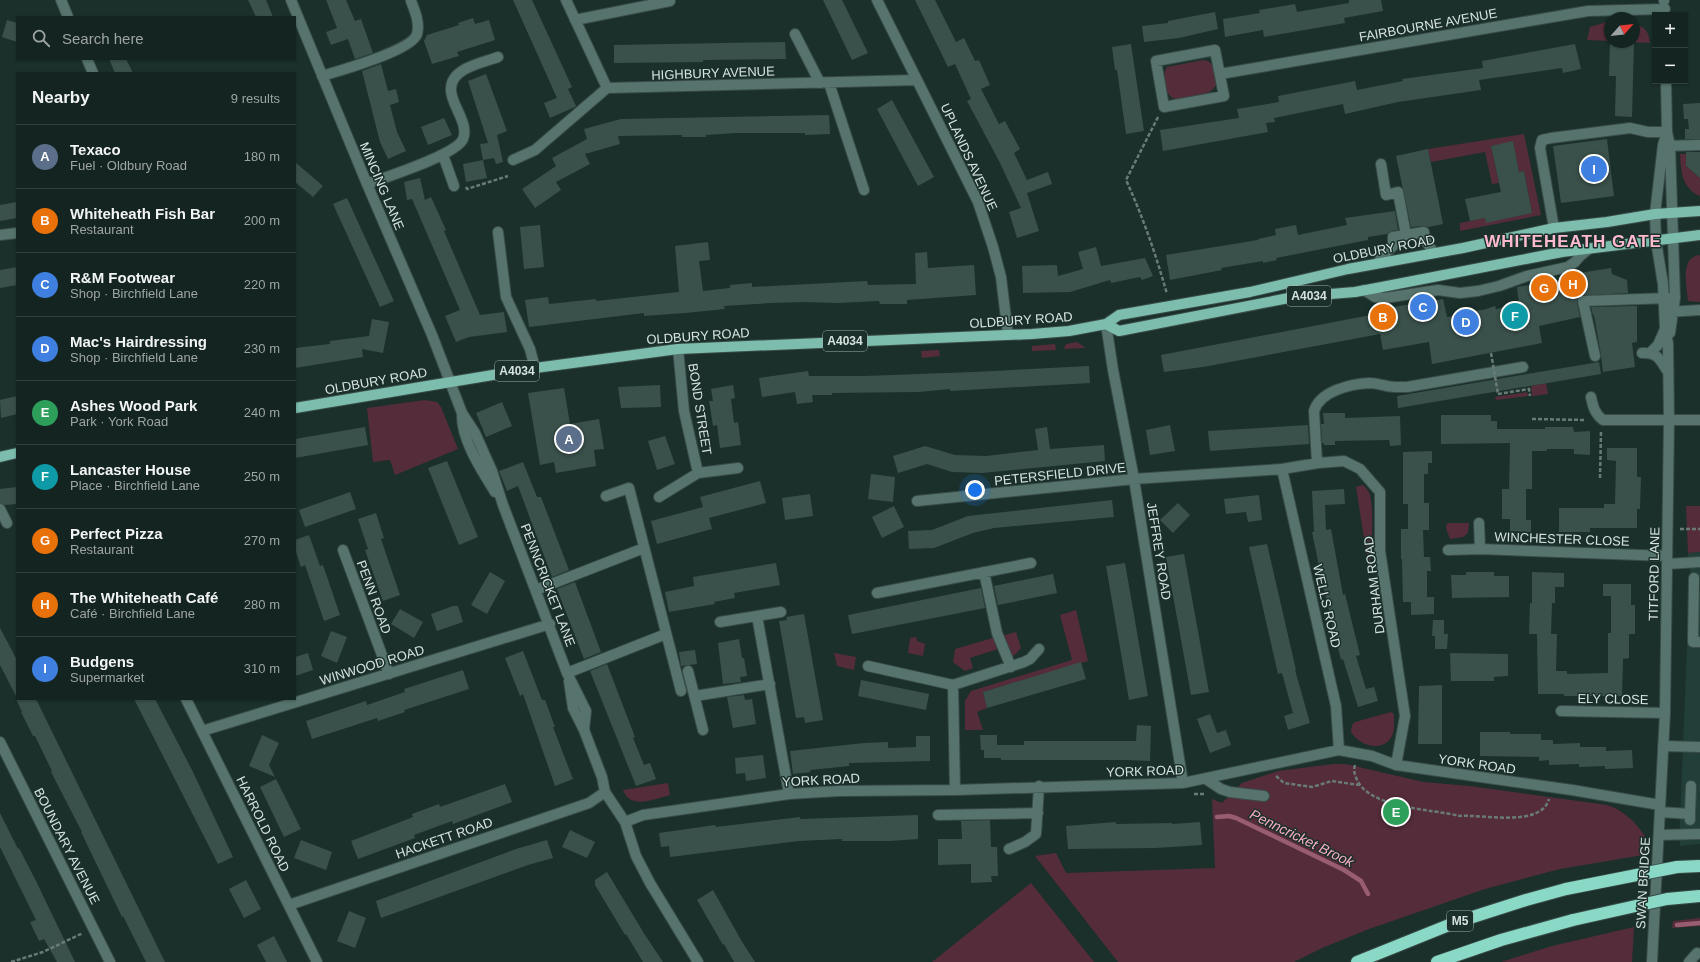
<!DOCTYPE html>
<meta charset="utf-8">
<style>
body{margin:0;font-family:Helvetica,sans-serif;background:#21302d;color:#f1f3f6}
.controls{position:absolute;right:12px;top:12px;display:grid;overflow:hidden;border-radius:0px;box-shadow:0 1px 3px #0004}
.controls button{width:36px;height:36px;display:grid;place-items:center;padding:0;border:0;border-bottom:1px solid #33413e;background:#142420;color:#f1f3f6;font:20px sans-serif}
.compass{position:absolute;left:1604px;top:12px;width:36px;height:36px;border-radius:50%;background:#142420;box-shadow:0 1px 3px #0004;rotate:63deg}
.you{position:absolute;left:975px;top:490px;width:14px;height:14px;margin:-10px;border:3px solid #fff;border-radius:50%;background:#1a73e8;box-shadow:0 0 0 6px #1a73e833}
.badge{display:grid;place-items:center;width:26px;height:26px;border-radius:50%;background:#8bbbb9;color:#fff;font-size:13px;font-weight:700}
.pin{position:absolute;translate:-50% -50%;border:2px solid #fff;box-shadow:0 1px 4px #0006}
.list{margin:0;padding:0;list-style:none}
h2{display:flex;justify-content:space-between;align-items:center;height:52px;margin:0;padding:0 16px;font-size:17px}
h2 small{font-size:13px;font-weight:400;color:#9da4a5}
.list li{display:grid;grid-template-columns:26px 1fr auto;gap:12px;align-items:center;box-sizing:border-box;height:64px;padding:0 16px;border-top:1px solid #33413e}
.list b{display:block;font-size:15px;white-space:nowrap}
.list p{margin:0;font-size:13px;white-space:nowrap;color:#9da4a5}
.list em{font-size:13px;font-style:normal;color:#9da4a5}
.icon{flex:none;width:22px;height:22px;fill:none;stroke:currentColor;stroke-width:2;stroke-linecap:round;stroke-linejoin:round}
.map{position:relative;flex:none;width:1700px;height:962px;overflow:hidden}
.search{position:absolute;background:#142420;box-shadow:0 1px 3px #0004;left:16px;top:16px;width:280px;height:44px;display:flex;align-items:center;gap:10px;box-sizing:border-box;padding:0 14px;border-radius:0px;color:#9da4a5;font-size:15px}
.panel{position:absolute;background:#142420;box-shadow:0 1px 3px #0004;left:16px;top:72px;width:280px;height:628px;border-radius:0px}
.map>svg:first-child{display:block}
</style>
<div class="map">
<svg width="1700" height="962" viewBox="0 0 1700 962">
<rect width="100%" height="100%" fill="#1b302b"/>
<path fill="#213e38" d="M1700,552V844L1680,846V821L1690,572L1688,553Z"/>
<path fill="#552c3a" d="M1610,21V41L1587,40L1590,27Z
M1634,24C1646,28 1648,30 1650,43L1629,42H1634Z
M1203,60L1208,61L1215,67C1215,73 1218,80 1216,85C1212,95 1182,104 1173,98C1167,95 1166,88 1165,82C1164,76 1164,72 1167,67Z
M1524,134L1541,215L1460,231V223L1485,218L1486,222L1532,213L1524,171L1519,172L1513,142L1491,146L1499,183L1492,184L1485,152L1431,162L1428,149Z
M1680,154H1686V166L1700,178V196C1682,188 1681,172 1680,154Z
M1700,255V302L1688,301C1687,287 1679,257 1700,255Z
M1077,342L1086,348L1064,349L1066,344Z
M1055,344L1056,350L1032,351V346Z
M939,350L940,356L922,358L921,351Z
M1546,383L1548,394L1532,396L1531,386Z
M1527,392L1528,396L1496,400L1495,397Z
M425,400L437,402L441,407L458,449L395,475L390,460L373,462L367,408Z
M1363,485C1366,488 1369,491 1370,495C1374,510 1372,555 1369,570L1356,487Z
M1686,506H1700V552L1688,553Z
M1447,523H1469L1468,533L1463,537L1450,539L1446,528Z
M1076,610L1088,661L983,692L987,708L977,712L983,730H965V701L971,691L1072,660L1060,615Z
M1016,632L1021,648L1015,655L1009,656L1001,636Z
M916,637L917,641L925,644L923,656L908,653L910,638Z
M996,637L1001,648L970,658L973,668L965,671L953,662L955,649Z
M834,653L856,657L854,670L837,666Z
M1391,712L1394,714C1394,721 1395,730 1392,736C1382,754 1359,745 1351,732L1352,725L1355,722Z
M1333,764H1346L1423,782L1470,786L1607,805C1621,809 1636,822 1644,835C1646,841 1648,848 1649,854L1560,869L1485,889L1369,929L1322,948L1294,962H1118L1035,856L1056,853L1066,873L1215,868L1212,799L1222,803L1242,783L1278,771Z
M668,783L670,795C654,799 630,810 623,790Z
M1031,883L1094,962H932Z
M1700,918V926L1672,928L1673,921Z
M1634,927L1632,962H1501L1552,946Z"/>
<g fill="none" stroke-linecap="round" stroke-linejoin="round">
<path stroke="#995d70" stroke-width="4.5" d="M1217,817L1229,816L1236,818L1344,870L1361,881L1368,894
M1677,925L1700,923"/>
</g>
<path fill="#3a504b" d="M248,0H266L273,17H256Z
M326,0H346L355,21L361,19L373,53L355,59L348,39L331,45L326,32L337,28Z
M513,0H532L572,87L568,89L576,106L575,107L550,118L544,103L557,98Z
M823,0H842L868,53L852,60Z
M915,0H935L956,42L964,38L975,61L979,60L990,85L981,89L999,124L1005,121L1020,149L1014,153L1027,180L1048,172L1052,184L1027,193L1039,231L1017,238L1009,212L1021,208L999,161L967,101L971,99L955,64L948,67Z
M1349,0H1381L1383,11L1344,18L1345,23L1264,37L1263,30L1225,37L1223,19L1260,13L1259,10L1295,4L1297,12L1349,3Z
M1215,12L1218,29L1179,38L1144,42L1142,26L1168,23V21Z
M473,18L475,24L489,20L495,40L457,52L459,56L432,64L424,41L427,35L459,25L458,23Z
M7,20L17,23V42L2,37Z
M785,42L786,59L703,60V62L614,63V45Z
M1610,42H1634L1632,117L1615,116L1616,76H1609Z
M1131,44L1144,131L1126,134L1117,70H1115L1112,47Z
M1575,44L1581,69L1563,73L1562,68L1479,80L1481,90L1398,102L1345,114L1343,104L1274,118L1275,122L1266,123L1268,132L1163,151L1160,130L1239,118L1237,109L1279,102L1278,96L1355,81L1357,90L1403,81L1402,79L1483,68L1482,61Z
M109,59H126L133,73H115Z
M381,64L388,91L396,89L399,102L390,105L397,132L406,151L388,159L380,142L362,71Z
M486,74L507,131L497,135L503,162L496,164L494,158L483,160L480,144L488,143L468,81Z
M892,100L934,177L918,186L877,109Z
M1700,103V139H1685V129H1689L1688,119H1684L1683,104Z
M829,115L830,134L805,135V133H736L706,135V137H682V135L618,136L620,144L585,154L590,164L556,182L561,190L535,208L522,189L556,166L552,158L587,139L584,129L621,119Z
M444,118L452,135L428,145L421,127Z
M1607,139L1614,196L1561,203L1553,146Z
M1513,141L1519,172L1524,171L1532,213L1486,223L1485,218L1470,221L1465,199L1501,192L1491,146Z
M1428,149L1443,224L1428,227L1423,226L1411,227L1396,156Z
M1686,152H1700V178L1686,166Z
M483,160L487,178L466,182L463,164Z
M295,162L323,186L313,197L295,182Z
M420,178L425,200L431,197L446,230L444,231L480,315L504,312L507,332L469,337L456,342L445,316L460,310L412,199L407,200L404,182Z
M347,198L394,301L380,307L333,204Z
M17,202V218L0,221V205Z
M1395,211L1398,230L1392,231L1387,234L1368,237V240L1276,258L1277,260L1263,263V261L1221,268L1222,270L1170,280L1166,255L1258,240V239L1276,235L1275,229L1296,225L1298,235L1347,225L1345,218Z
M540,225L544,267L524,269L520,227Z
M708,242L710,260L699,261L703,291L730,288V285L752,283V287L867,281L868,285L916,284L915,253L927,252L928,268L974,265L976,295L907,300V304H880L879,301L838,303L804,302L770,303L724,306L725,309L685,313L644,316V313L529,327L525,300L548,297L549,304L596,299V301L679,292L675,246Z
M1096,247L1101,266L1145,258L1153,276L1142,280L1140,277L1111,283L1110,280L1070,292L1023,293L1022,266L1057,265L1058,276L1083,269L1078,252Z
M17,267V285L0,288V270Z
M1611,268L1612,274L1627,280L1628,293L1580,296L1577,302L1580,317L1539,326L1542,343L1432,364L1429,342L1383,350L1380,334L1203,367L1164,372L1161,355L1376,314L1375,310L1443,299L1447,317L1469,314V311L1483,310L1495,306L1496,309L1519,305L1517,287L1580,277L1579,273Z
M1637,306V342L1632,343L1635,367L1603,372L1601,355L1594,315H1593L1591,307Z
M372,319L389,322L383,353L362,349L363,357L295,368V348L330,344V341L369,336Z
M1599,362L1601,374L1398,408L1397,396Z
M1089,366L1090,383L950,391V389L918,392L832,393V395H812L813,402L797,404L795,392L762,397L759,378L808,371L809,376H864L974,372Z
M660,385L661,407L621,408L618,387Z
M733,385L735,398L731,399L734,423L738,422L741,445L720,448L717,425L713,426L709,401H713L711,389Z
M564,388L570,424L599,419L604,449L594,450L596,466L556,473L554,462L540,465L528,393Z
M17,396V414L1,418L0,400Z
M502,402L512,426L486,437L476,413Z
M1323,413H1345V418L1400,416L1401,445L1390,446L1389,440L1335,441V445H1324V443H1322L1321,424H1324Z
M1441,415H1491V421H1497V429H1545V427H1573L1574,432L1590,431V455L1574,454V449H1547V451H1532V489H1526V520H1531V532L1510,531V519H1502V489H1509L1510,443L1441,444Z
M1170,425L1175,451L1150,455L1146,430Z
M1308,425L1309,444L1210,451L1208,431Z
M365,427L368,445L295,458V439Z
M1047,427L1050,449L1104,445L1105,461L982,473L952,472L927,464L898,473L893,456L925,446L955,455L986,456L1038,450L1035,429Z
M665,436L675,464L657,470L648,441Z
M1607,448H1637V477H1641L1640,509H1637V528H1590V532H1559V508H1604V504H1615L1616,461L1607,460Z
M1432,451V463H1428V474H1424V503H1429V530H1423L1424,557H1430L1431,571H1427V597H1434V614L1411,615V602H1403L1402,559H1401V529H1408V504H1403V452Z
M447,461L478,537L459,545L428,468Z
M523,462L537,497H541L569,570L552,577L518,486L507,491L499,471Z
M871,474L895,477L893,502L868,499Z
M760,481L766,503L709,518L712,529L657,544L651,521L703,507L700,497Z
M17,487V504L5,505L0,503V489Z
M1344,489L1345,504L1325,505L1326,530L1331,529L1343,595L1345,594L1360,655L1356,656L1366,689L1374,687L1378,701L1358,707L1343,659L1341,660L1324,590L1312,532H1314L1312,491Z
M350,492L356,509L305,527L299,510Z
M810,494L813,516L785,520L782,498Z
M1259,495L1262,520L1248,522L1246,512L1226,514L1224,499Z
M1112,500L1114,517L994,528L973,533L934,548L909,549L908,531L932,530L968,516Z
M1178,503L1190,515L1173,533L1160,520Z
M894,506L904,527L882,538L872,517Z
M376,513L384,538L381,539L400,595L383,601L365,550L368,549L358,519Z
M309,535L320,566L323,565L340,615L324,621L305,565L301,567L295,549V540Z
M1267,544L1296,670H1295L1310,723L1288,730L1284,716L1293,713L1282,673L1278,674L1249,547Z
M1184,554L1209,692L1191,695L1166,557Z
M776,563L780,585L734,593L735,598L714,602L715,604L669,612L665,592L694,586L693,577Z
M1125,563L1148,696L1129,700L1106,566Z
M490,572L505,581L487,614L471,605Z
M1466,572H1494V576H1509V597L1452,598L1451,575H1466Z
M1532,572L1564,573V587H1555V603H1552L1551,634H1557L1556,671H1567V674L1608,673V633H1611V596H1603V584H1631V605H1635V634H1629V658L1623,659L1622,696H1564V694H1538L1537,634H1529L1530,603H1532Z
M1053,574L1057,593L998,605L994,586Z
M575,582L601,652L584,659L557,589Z
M981,588L985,608L852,634L848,615Z
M453,606H458L463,622L437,631L431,614Z
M400,609L423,622L414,638L391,624Z
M804,614L823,720L805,723L804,717L796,718L779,621L787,620L786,617Z
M1433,620H1444V634H1448L1447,649H1435V636H1432Z
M0,628L17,660V698L0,665Z
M331,631L347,637L337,663L321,656Z
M739,639L742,658H744L747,676L740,677L741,682L723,684L718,643Z
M695,650L697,664L681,666L679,652Z
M523,651L542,700H545L555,727H553L573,779L555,786L523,694L520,696L505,658Z
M308,653L313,670L295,676V657Z
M1450,653L1508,654V676L1494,677V681H1451Z
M1081,662L1086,679L987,708L983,692Z
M607,664L635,737L633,738L644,765L650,763L656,779L636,786L590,671Z
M463,670L469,689L404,710L405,712L378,721L377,718L312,739L306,721L366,701L367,705L405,692L404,689Z
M861,680L929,694L926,710L858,696Z
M1442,685V744H1418L1419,686Z
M744,695L745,700L752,699L756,724L733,728L727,697Z
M16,699H36L165,962H146L123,916L122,917L81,832H82L51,772L52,771L35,736H33L21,712H22Z
M134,699H155L192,770L233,857L218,864Z
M1210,714L1217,733L1226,730L1231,745L1210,753L1197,719Z
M1137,725L1151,726L1150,761L1127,760H1001V758H984V750H981L980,735H997V745H1024V741H1136Z
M1480,732H1510V734H1541V740H1553V744L1580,743V747H1606V751L1632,750L1633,768L1605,769V766L1579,767V764L1549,765V760L1539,761V757L1480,756Z
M262,735L279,743L269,765L275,777L249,766Z
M916,736H930V761L849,763V766L810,770L811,772L793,774L790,751L864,743L888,742V748L916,747Z
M763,755L766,778L746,781L745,773L736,774L735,758Z
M276,779L301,829L284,837L260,787Z
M505,784L512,802L453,824L452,821L414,835L415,838L358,859L351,841L413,817L412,814L439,804L440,807Z
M0,813L18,849L19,848L36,881L75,962H57L44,939L39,941L30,922L36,920L0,847Z
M918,815V839L890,841H842V839L799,841L670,857L669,846L661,847L659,833L715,825L716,827L800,817V819L831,818Z
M990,820L991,847H997L998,876H991L992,882L971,883V864L938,865V839H962L961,821Z
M1116,822V824L1172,823V824L1200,822L1202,845L1155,848L1068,849L1066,826Z
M570,830L595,842L587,858L562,847Z
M301,840L332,852L326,870L294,858Z
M547,840L553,858L528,865L381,918L376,901L516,849Z
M607,872L645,935L663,962H643L626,934L625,935L595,885V880Z
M246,880L261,909L244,918L229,889Z
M713,890L741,940L755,962H734L724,944L723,945L697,900Z
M349,911L366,918L355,948L337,941Z
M274,936L287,962H266L257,945Z"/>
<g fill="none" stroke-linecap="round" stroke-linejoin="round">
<g stroke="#394c48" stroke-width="12">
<path id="minor" d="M61,0L68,17
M291,0L367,184L432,335L462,413L475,433L492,471L503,505L567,673L586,711L584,730
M566,0L607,88L917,80
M877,0L978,202L993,247L1001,277L1008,335
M1664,1V0
M575,20L670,1
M795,34L820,83
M1215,50L1224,96L1164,107L1156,61Z
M87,59L93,73
M1220,74L1588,11L1665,9
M322,76C339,71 413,50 417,34C420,23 415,11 411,1
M1666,81L1667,132L1670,146L1675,298L1670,333
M829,83L864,190
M1664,146L1700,145
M443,155L454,186
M513,160L535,150L607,88
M1381,164L1386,195L1398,192L1406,235
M367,184C386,177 456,155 463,139C466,132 464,125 461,118C458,110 451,99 451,90C450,68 482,63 498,57
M1554,228L1540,148L1542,140L1551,138L1630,128L1648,132H1667
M498,232L506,297L530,349L535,368
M0,235L17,233
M1378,263L1381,258L1393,246V237L1424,232L1425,240L1434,253
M1364,290L1375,297L1385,298L1438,290L1460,293L1478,291L1499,286L1527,276L1568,267L1575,262L1580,256L1590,248
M1668,312L1700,310
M1106,324L1113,370L1134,479L1183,783
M678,349L684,411L698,473
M1651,352L1658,345L1665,329
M1642,353C1658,352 1660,360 1668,372
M1595,356L1583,301L1670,298
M1591,397C1593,407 1595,414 1603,420H1700
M462,416C462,441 482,471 495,492
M1317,463L1314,411C1320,391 1350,384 1370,383C1378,383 1386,387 1395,387C1399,387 1403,387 1407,387L1523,367
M1282,469L1336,706L1339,750
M606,496L629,488L681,691
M659,497L698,473L738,468
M917,501L1134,479L1282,469L1318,463L1344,461L1360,469L1380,492V551L1405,716L1396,765
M0,509L7,523
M1480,549L1667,556
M343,550L389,674
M1448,550L1480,549L1479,523
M1667,564L1700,562
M984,572L997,633L1011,667
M1694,578L1693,642H1700
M536,590L644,548
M877,593L1031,563
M757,616L789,794
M720,622L781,612
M868,666L953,685L1024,662L1030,659L1039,649
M688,671L703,730
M567,673L666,634
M569,681L573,708L584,730L602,777L605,792L625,822L636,856L650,883L698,962
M953,685L955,790
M695,696L770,684
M186,699L317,962
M1561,711L1665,713
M202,731L550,624
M0,742L110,962
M1663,746L1700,747
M1206,779L1221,789L1230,792L1264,796
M1660,812L1690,814V820
M1690,814L1691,786
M938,815L1038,813
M625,822L643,815L789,794L839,791L955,790L1183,783L1339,750L1372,756L1396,765L1572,790L1660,805
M1659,835L1700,834
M1009,849L1025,842L1036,834L1039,786
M289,905L589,803L605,792
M1652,962L1665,713L1669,420L1668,343L1665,329L1663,284L1656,241L1655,214L1663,145L1667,132
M1689,962L1697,953"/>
</g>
<g stroke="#394c48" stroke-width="12">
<path id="major" d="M1106,324L1119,331L1294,297L1355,292L1382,287L1562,252L1700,235
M295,408L535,368L678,349L1032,334L1069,331L1106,324L1119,315L1250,292L1348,269L1463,248L1554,228L1607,222L1655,214L1700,211
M0,457L17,453"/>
</g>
<g stroke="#394c48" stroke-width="14">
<path id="highway" d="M1357,962L1454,923L1526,900L1566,889
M1437,962L1501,940L1573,920"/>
</g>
<path stroke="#6a7b77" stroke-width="2.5" stroke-dasharray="4 2" stroke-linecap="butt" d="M1158,117L1126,180C1143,217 1156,255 1167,294
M466,187L467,189L508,176
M1498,394L1529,389L1530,396
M1532,419L1586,420
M1600,478L1601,431
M1680,529H1700
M1355,765C1353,772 1355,774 1357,780C1371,809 1433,809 1460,816C1482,814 1541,828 1549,799
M1276,776L1284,783L1312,787L1332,781L1359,785
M1194,794H1205
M11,962L43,952L83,933"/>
<use href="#minor" stroke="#56746d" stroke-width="10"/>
<use href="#major" stroke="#7cbdad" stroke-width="10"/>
<use href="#highway" stroke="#8ad9c7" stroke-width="12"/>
<g stroke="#394c48" stroke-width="14" stroke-linecap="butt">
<path id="highway-bridge" d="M1566,889L1677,867L1700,866
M1573,920L1667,899L1700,896"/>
</g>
<path stroke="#6a7b77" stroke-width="2.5" stroke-dasharray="4 2" stroke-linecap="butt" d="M1491,353L1498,394"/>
<use href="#highway-bridge" stroke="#8ad9c7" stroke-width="12"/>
</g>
<g text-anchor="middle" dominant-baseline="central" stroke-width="3" stroke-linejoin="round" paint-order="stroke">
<g fill="#1b302b" stroke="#9dada8" stroke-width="1">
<rect x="1287" y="286" width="44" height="20" rx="3"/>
<rect x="823" y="331" width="44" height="20" rx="3"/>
<rect x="495" y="361" width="44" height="20" rx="3"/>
<rect x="1447" y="911" width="26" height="20" rx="3"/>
</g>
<g font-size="12" font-weight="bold" fill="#d5e2de">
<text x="1309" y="296">A4034</text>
<text x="845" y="341">A4034</text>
<text x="517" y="371">A4034</text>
<text x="1460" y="921">M5</text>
</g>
<g font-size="13" fill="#d5e2de" stroke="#1b302b">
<text transform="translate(1428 25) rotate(-10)">FAIRBOURNE AVENUE</text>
<text transform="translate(713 73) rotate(-2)">HIGHBURY AVENUE</text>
<text transform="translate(969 157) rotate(65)">UPLANDS AVENUE</text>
<text transform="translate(382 186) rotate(67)">MINCING LANE</text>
<text transform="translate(1384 249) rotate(-11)">OLDBURY ROAD</text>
<text transform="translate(1021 320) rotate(-4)">OLDBURY ROAD</text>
<text transform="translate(698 336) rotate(-4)">OLDBURY ROAD</text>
<text transform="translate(376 381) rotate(-10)">OLDBURY ROAD</text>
<text transform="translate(700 409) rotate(81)">BOND STREET</text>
<text transform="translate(1060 474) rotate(-6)">PETERSFIELD DRIVE</text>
<text transform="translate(1562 539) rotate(2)">WINCHESTER CLOSE</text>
<text transform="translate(1159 551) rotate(81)">JEFFREY ROAD</text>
<text transform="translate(1654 574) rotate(-89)">TITFORD LANE</text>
<text transform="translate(548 585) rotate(69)">PENNCRICKET LANE</text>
<text transform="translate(1374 585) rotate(-97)">DURHAM ROAD</text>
<text transform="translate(374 597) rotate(70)">PENN ROAD</text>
<text transform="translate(1327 606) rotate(77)">WELLS ROAD</text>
<text transform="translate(372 665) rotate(-17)">WINWOOD ROAD</text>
<text transform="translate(1613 699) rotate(1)">ELY CLOSE</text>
<text transform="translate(1477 764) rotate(8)">YORK ROAD</text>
<text transform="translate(1145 771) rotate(-2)">YORK ROAD</text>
<text transform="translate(821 780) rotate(-3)">YORK ROAD</text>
<text transform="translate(263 824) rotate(64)">HARROLD ROAD</text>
<text transform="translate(444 838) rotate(-19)">HACKETT ROAD</text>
<text transform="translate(67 846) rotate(63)">BOUNDARY AVENUE</text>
<text transform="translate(1643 883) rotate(-87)">SWAN BRIDGE</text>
</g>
<g font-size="14" font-style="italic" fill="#f6acc2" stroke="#1b302b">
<text transform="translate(1302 838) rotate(26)">Penncricket Brook</text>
</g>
<g font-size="17" font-weight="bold" letter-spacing="1" fill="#febbcf" stroke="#1b302b">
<text x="1573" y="241">WHITEHEATH GATE</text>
</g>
</g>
</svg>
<div class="controls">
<button>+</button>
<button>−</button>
</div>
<svg class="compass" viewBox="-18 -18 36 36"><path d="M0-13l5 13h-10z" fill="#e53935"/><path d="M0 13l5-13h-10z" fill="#9da4a5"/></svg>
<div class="you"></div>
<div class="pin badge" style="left:569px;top:439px;background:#5c6f8a">A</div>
<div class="pin badge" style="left:1383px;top:317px;background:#e8710a">B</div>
<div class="pin badge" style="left:1423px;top:307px;background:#3f7fe0">C</div>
<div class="pin badge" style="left:1466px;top:322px;background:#3f7fe0">D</div>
<div class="pin badge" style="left:1396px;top:812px;background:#2e9e5b">E</div>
<div class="pin badge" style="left:1515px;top:316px;background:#0f9aa8">F</div>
<div class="pin badge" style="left:1544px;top:288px;background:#e8710a">G</div>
<div class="pin badge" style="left:1573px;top:284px;background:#e8710a">H</div>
<div class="pin badge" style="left:1594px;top:169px;background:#3f7fe0">I</div>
<div class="search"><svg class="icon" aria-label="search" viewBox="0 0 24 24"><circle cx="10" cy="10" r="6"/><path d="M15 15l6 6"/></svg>Search here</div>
<section class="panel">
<h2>Nearby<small>9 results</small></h2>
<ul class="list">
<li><span class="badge" style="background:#5c6f8a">A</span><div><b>Texaco</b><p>Fuel · Oldbury Road</p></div><em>180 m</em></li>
<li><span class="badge" style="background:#e8710a">B</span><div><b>Whiteheath Fish Bar</b><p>Restaurant</p></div><em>200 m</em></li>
<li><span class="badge" style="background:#3f7fe0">C</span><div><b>R&amp;M Footwear</b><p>Shop · Birchfield Lane</p></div><em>220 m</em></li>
<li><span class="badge" style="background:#3f7fe0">D</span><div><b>Mac's Hairdressing</b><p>Shop · Birchfield Lane</p></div><em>230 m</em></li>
<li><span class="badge" style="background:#2e9e5b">E</span><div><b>Ashes Wood Park</b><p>Park · York Road</p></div><em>240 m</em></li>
<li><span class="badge" style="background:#0f9aa8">F</span><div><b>Lancaster House</b><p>Place · Birchfield Lane</p></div><em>250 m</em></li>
<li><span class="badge" style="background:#e8710a">G</span><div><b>Perfect Pizza</b><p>Restaurant</p></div><em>270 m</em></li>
<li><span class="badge" style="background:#e8710a">H</span><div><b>The Whiteheath Café</b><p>Café · Birchfield Lane</p></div><em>280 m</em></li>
<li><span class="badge" style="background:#3f7fe0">I</span><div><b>Budgens</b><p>Supermarket</p></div><em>310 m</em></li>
</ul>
</section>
</div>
